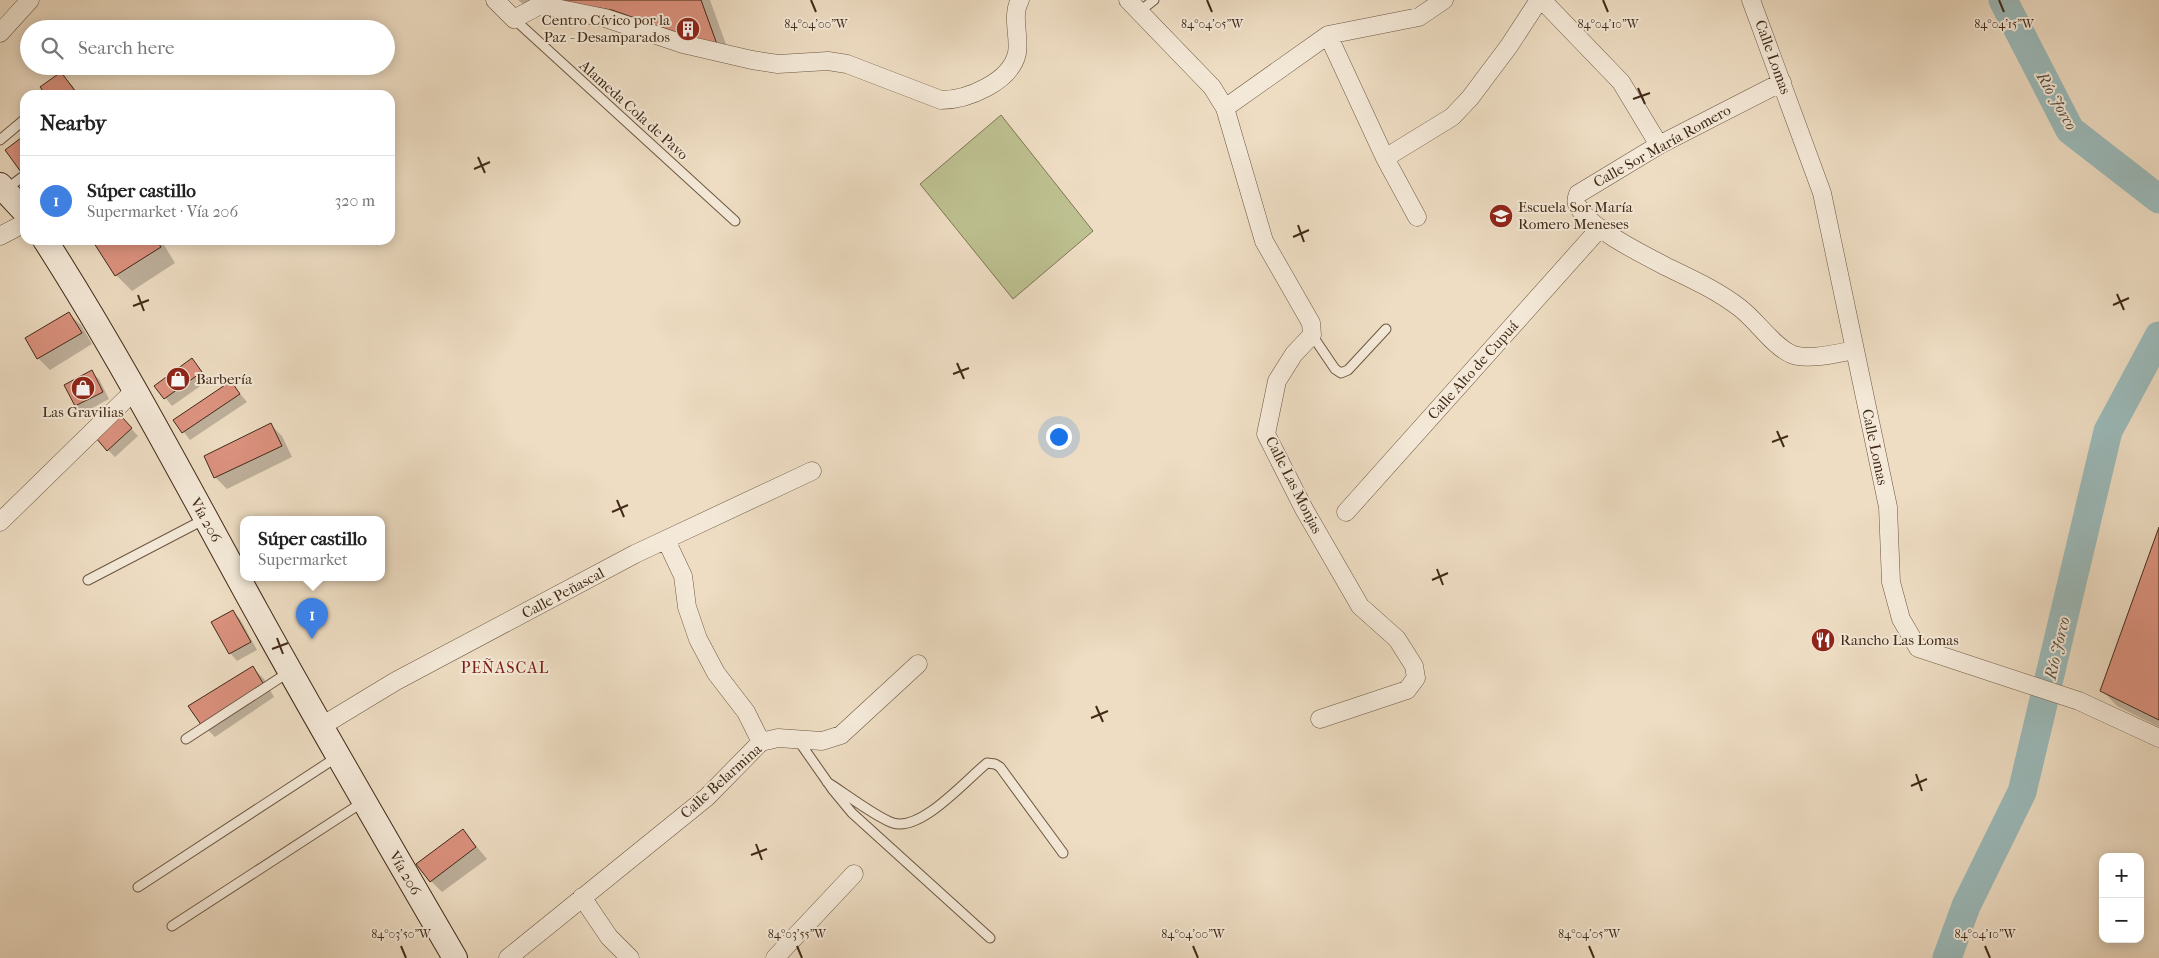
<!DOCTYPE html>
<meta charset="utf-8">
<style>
body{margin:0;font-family:"IM FELL French Canon",serif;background:#f2f2f2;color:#222}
.controls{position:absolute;right:15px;bottom:15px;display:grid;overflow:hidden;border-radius:10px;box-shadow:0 2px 12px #0003}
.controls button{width:45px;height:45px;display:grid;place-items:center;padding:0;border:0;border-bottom:1px solid #e0e0e0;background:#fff;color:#222;font:25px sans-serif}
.you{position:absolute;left:1058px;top:436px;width:18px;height:18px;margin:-12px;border:4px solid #fff;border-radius:50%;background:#1a73e8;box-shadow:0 0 0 8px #1a73e833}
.badge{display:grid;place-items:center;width:32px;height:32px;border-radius:50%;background:#8f2418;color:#fff;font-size:16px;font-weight:700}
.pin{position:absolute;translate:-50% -41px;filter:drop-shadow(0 1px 2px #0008)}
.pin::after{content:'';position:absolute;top:26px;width:18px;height:15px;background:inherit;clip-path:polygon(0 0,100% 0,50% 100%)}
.popup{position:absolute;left:240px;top:516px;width:145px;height:65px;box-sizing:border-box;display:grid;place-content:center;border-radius:10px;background:#fff;filter:drop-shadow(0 1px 4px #0005);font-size:16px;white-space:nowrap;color:#767676}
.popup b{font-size:19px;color:#222}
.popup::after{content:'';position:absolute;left:50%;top:100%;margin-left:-10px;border:10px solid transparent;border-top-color:#fff}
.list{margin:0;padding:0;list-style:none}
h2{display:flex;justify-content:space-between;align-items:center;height:65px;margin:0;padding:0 20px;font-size:21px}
h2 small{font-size:16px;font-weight:400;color:#767676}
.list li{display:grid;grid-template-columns:32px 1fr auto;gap:15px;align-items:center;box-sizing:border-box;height:90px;padding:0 20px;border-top:1px solid #e0e0e0}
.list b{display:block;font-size:19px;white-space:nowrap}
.list p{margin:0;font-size:16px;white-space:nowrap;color:#767676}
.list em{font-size:16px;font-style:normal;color:#767676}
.icon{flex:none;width:28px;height:28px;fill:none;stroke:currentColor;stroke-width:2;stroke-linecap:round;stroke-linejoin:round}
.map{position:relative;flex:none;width:2159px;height:958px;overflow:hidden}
.search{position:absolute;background:#fff;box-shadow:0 2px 12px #0003;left:20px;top:20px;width:375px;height:55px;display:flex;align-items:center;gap:12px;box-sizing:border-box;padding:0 18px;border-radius:28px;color:#767676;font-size:19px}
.panel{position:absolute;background:#fff;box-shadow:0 2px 12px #0003;left:20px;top:90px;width:375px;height:155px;border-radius:15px}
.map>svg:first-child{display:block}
</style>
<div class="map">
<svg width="2159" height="958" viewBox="0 0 2159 958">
<rect width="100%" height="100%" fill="#eeddc3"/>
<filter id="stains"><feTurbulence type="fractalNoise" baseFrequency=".004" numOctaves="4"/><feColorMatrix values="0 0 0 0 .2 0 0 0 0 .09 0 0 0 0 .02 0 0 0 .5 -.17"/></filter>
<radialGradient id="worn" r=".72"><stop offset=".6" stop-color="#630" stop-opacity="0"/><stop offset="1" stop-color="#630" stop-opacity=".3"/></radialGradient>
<path fill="#bdc090" stroke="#7f7554" d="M1001,115L1093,231L1013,299L920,184Z"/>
<path fill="#0003" d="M518,0H710L732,61L629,25L524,5Z
M60,74L72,85L79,95H48Z
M94,240H161L175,263L132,291L116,275Z
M69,314L81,325L92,344L50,370L38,358L27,339Z
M192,360L209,380L172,406L156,386Z
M91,372L99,379L109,399L83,413L76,406L65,386Z
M231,383L247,402L190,440L175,421Z
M128,425L138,436L115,457L108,450Z
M271,425L282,436L292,457L227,489L215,477L205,456Z
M2159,531V727L2117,706L2102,690Z
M233,612L240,619L257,650L237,661L230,653Z
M253,668L264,679L274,697L215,737L203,725Z
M463,830L487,859L442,892L431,881Z"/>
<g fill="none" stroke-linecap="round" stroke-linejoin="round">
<path stroke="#9bbaba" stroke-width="29" d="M2003,0L2070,130L2159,199
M1947,958L1966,906L2022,792L2108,431L2159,336"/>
</g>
<path fill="#dc927f" stroke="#412a17" d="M546,0H701L718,47L612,10Z
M61,72L78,95H46L40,87Z
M25,135V169L21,172L5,150Z
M92,240H156L161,247L115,276Z
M69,312L82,333L37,359L25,338Z
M192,358L202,372L164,399L154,386Z
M92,370L103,392L75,406L64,385Z
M231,381L240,394L182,433L173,420Z
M121,416L132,428L107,451L96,438Z
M271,423L282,446L214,478L204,456Z
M2159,527V720L2100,691Z
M233,610L251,642L229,654L211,622Z
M253,666L264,685L202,726L188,706Z
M463,829L476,847L430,882L416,864Z"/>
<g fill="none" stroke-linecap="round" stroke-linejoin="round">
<g stroke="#6c5742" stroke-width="11">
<path id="lane" d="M1140,11L1154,0
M514,19L735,221
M0,140L25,119
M5,190L25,175
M1312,335L1335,369L1341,373L1348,370L1386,329
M88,580L205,519
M186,739L289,672
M798,740L833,790L852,813L990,938
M827,782C843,792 877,818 893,823C921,832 966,780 987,763L995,764L1000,767L1063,853
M138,887L337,757
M172,926L363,802"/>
</g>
<g stroke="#6c5742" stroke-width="19">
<path id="street" d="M495,0L514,19L540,5L605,18L683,44L752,60L778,64L828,61L847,64L941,100C967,100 1011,82 1017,53C1020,37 1011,15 1020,0
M1128,0L1212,87L1225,108L1264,241L1311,323L1312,335L1294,354L1277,381L1266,434L1304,509L1360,606L1397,639L1414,666L1416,678L1407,690L1320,719
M1542,0L1621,82L1659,145
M1751,0L1822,193L1888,507L1891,582L1901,619L1918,648L2079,701L2159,738
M0,33L30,0
M1328,35L1385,158L1417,217
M1782,82L1659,145L1578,194C1576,199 1575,203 1579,208C1593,230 1644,255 1667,267C1692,279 1718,291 1740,308C1757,321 1772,345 1791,354C1807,361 1838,353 1855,350
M1225,108L1328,35L1419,17L1444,0
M1385,158L1452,117L1470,98L1509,46L1539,0
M0,236L25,223
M1346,512L1600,228
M0,522L135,390
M666,540L683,576L687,607L698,639L716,673L746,712L761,742
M320,727L396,681L635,554L812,471
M582,897L609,937L630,958
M508,958L707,797L761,742L778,738L822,741L841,735L918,664
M775,958L854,874"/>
</g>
<g stroke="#412a17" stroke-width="26">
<path id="secondary" d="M0,185L25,212
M45,240C122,360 188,487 257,612C321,728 388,843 455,958"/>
</g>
<use href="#lane" stroke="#f4e9d8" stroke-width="9"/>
<use href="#street" stroke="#f4e9d8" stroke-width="18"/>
<use href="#secondary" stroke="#f4e9d8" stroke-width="24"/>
</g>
<path fill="none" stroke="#412a17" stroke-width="2" d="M811,0L816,12M1207,0L1212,12M1603,0L1608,12M1999,0L2004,12M1638,88L1645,104M1633,99L1650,93M478,157L485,173M474,169L490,162M1298,225L1304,242M1293,237L1309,230M2117,294L2124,310M138,295L144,311M2113,305L2129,298M133,306L149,300M957,363L964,379M953,374L969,368M1777,431L1784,447M1772,442L1788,436M617,500L624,517M612,512L628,505M1437,569L1443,585M1432,580L1448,573M277,638L283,654M272,649L288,643M1096,706L1103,722M1091,718L1108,711M1916,774L1922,791M1911,786L1927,779M756,844L762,860M751,855L767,849M401,946L406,958M797,946L802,958M1193,946L1198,958M1589,946L1594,958M1985,946L1990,958"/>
<defs>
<g id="building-disc" transform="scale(1.25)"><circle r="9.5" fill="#8f2418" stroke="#f4e9d8"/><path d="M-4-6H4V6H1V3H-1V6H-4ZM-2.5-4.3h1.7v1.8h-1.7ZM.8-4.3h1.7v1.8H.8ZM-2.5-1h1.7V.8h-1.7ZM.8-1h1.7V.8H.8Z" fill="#fff"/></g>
<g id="school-disc" transform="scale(1.25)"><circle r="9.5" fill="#8f2418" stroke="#f4e9d8"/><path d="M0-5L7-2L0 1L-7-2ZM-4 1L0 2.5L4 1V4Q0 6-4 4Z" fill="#fff"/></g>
<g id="shop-disc" transform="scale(1.25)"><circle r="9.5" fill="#8f2418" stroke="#f4e9d8"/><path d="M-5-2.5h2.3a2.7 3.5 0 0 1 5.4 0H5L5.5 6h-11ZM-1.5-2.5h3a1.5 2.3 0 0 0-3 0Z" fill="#fff"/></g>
<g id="restaurant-disc" transform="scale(1.25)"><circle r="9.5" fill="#8f2418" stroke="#f4e9d8"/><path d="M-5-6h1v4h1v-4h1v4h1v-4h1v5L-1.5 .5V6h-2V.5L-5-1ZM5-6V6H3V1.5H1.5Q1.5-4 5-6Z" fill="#fff"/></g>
</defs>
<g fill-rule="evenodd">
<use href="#building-disc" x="688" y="29"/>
<use href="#school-disc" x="1501" y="216"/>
<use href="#shop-disc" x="178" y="379"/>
<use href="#shop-disc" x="83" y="388"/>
<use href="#restaurant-disc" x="1823" y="640"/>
</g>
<g text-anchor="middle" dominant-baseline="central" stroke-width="4" stroke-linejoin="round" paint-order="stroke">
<g font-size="15" fill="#412a17" stroke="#f4e9d8" text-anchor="start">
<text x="670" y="20" text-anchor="end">Centro Cívico por la<tspan x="670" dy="17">Paz - Desamparados</tspan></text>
<text x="1518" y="207">Escuela Sor María<tspan x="1518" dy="17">Romero Meneses</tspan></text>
<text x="196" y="379">Barbería</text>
<text x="83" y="412" text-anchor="middle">Las Gravilias</text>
<text x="1840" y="640">Rancho Las Lomas</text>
</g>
<g font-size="15" fill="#412a17" stroke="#f4e9d8">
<text transform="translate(1773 57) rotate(70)">Calle Lomas</text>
<text transform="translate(634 110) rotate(42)">Alameda Cola de Pavo</text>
<text transform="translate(1662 146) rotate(-29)">Calle Sor María Romero</text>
<text transform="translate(1473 370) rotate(-48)">Calle Alto de Cupuá</text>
<text transform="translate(1875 447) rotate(78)">Calle Lomas</text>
<text transform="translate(1294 485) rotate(63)">Calle Las Monjas</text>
<text transform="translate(206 520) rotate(61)">Vía 206</text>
<text transform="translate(563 593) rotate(-28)">Calle Peñascal</text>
<text transform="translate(721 781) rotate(-42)">Calle Belarmina</text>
<text transform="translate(405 873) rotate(60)">Vía 206</text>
</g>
<g font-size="16" font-style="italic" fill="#584e40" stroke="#f4e9d8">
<text transform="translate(2057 101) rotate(60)">Río Jorco</text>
<text transform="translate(2057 648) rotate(-77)">Río Jorco</text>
</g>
<g font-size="16" letter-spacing="1" fill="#7a1f14" stroke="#f4e9d8">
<text x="505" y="667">PEÑASCAL</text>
</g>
</g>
<g font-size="12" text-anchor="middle" fill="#412a17" stroke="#f4e9d8" stroke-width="4" stroke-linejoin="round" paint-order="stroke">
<text x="816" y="28">84°04'00"W</text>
<text x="1212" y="28">84°04'05"W</text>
<text x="1608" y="28">84°04'10"W</text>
<text x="2004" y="28">84°04'15"W</text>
<text x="401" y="938">84°03'50"W</text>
<text x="797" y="938">84°03'55"W</text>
<text x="1193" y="938">84°04'00"W</text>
<text x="1589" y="938">84°04'05"W</text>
<text x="1985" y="938">84°04'10"W</text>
</g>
<rect width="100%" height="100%" filter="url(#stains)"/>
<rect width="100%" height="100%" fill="url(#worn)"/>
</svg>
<div class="controls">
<button>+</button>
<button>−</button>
</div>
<div class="you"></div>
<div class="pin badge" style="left:312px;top:639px;background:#3f7fe0">1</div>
<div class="popup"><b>Súper castillo</b>Supermarket</div>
<div class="search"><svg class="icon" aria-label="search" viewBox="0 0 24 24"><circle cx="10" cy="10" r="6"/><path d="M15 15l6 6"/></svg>Search here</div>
<section class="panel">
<h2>Nearby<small></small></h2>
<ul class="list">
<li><span class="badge" style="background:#3f7fe0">1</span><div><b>Súper castillo</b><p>Supermarket · Vía 206</p></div><em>320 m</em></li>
</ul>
</section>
</div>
